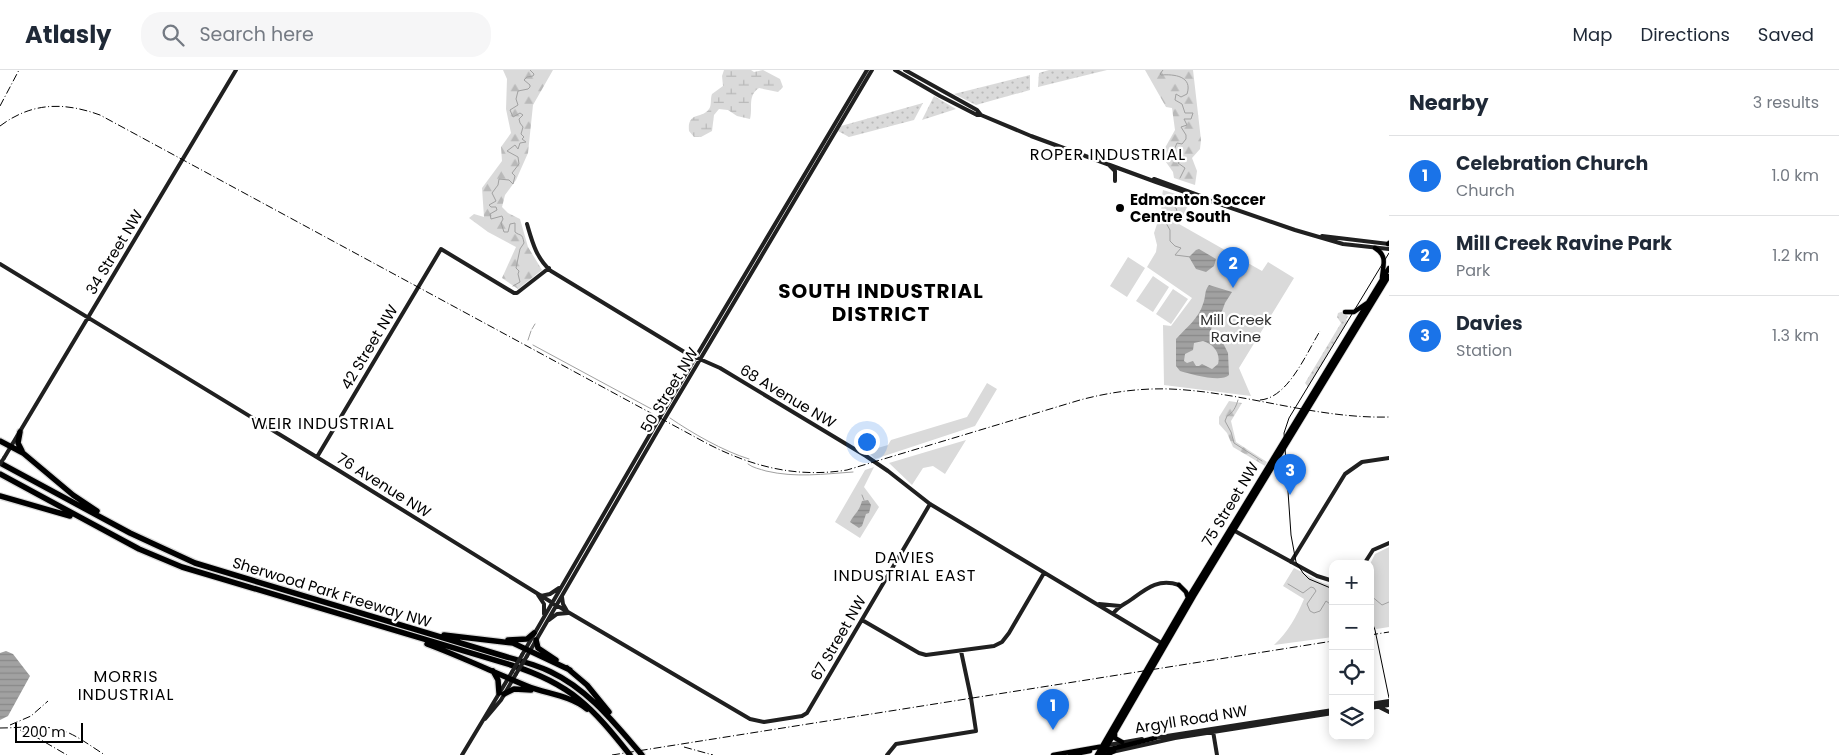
<!DOCTYPE html>
<meta charset="utf-8">
<style>
body{margin:0;font-family:Poppins,sans-serif;background:#f6f6f7;color:#1f2937}
.controls{position:absolute;right:15px;bottom:15px;display:grid;overflow:hidden;border-radius:10px;box-shadow:0 2px 12px #0003}
.controls button{width:45px;height:45px;display:grid;place-items:center;padding:0;border:0;border-bottom:1px solid #e0e1e3;background:#fff;color:#1f2937;font:25px sans-serif}
.scale{position:absolute;left:15px;bottom:12px;width:68px;box-sizing:border-box;padding-left:5px;border:2px solid #000;border-top:0;font-size:14px;line-height:18px;white-space:nowrap;color:#000;-webkit-text-stroke:4px #fff;paint-order:stroke}
.you{position:absolute;left:866px;top:371px;width:18px;height:18px;margin:-12px;border:4px solid #fff;border-radius:50%;background:#1a73e8;box-shadow:0 0 0 8px #1a73e833}
.badge{display:grid;place-items:center;width:32px;height:32px;border-radius:50%;background:#1a73e8;color:#fff;font-size:16px;font-weight:700}
.pin{position:absolute;translate:-50% -41px;filter:drop-shadow(0 1px 2px #0008)}
.pin::after{content:'';position:absolute;top:26px;width:18px;height:15px;background:inherit;clip-path:polygon(0 0,100% 0,50% 100%)}
.list{margin:0;padding:0;list-style:none}
h2{display:flex;justify-content:space-between;align-items:center;height:65px;margin:0;padding:0 20px;font-size:21px}
h2 small{font-size:16px;font-weight:400;color:#747a83}
.list li{display:grid;grid-template-columns:32px 1fr auto;gap:15px;align-items:center;box-sizing:border-box;height:80px;padding:0 20px;border-top:1px solid #e0e1e3}
.list b{display:block;font-size:19px;white-space:nowrap}
.list p{margin:0;font-size:16px;white-space:nowrap;color:#747a83}
.list em{font-size:16px;font-style:normal;color:#747a83}
.icon{flex:none;width:28px;height:28px;fill:none;stroke:currentColor;stroke-width:2;stroke-linecap:round;stroke-linejoin:round}
.map{position:relative;flex:none;width:1389px;height:685px;overflow:hidden}
header{display:flex;align-items:center;gap:30px;box-sizing:border-box;height:70px;padding:0 25px;background:#fff;border-bottom:1px solid #e0e1e3}
header strong{font-size:24px}
nav{display:flex;gap:28px;margin-inline-start:auto;font-size:18px}
.search{width:350px;height:45px;background:#f6f6f7;display:flex;align-items:center;gap:12px;box-sizing:border-box;padding:0 18px;border-radius:20px;color:#747a83;font-size:19px}
main{display:flex}
aside{flex:1;background:#fff}
.map>svg:first-child{display:block}
</style>
<header>
<strong>Atlasly</strong>
<div class="search"><svg class="icon" aria-label="search" viewBox="0 0 24 24"><circle cx="10" cy="10" r="6"/><path d="M15 15l6 6"/></svg>Search here</div>
<nav><a>Map</a><a>Directions</a><a>Saved</a></nav>
</header>
<main>
<div class="map">
<svg width="1389" height="685" viewBox="0 0 1389 685">
<defs>
<pattern id="grass-dots" width="8" height="8" patternUnits="userSpaceOnUse" patternTransform="scale(1.25)"><rect width="8" height="8" fill="#dadada"/><path d="M2 2h.1M6 6h.1" fill="none" stroke="#b9b9b9" stroke-width="1.8" stroke-linecap="round"/></pattern>
<pattern id="forest-firs" width="22" height="20" patternUnits="userSpaceOnUse" patternTransform="scale(1.25)"><rect width="22" height="20" fill="#dadada"/><path d="M5 1l3.5 6h-7zM16 11l3.5 6h-7z" fill="#b9b9b9"/></pattern>
<pattern id="wetland-marsh" width="20" height="14" patternUnits="userSpaceOnUse" patternTransform="scale(1.25)"><rect width="20" height="14" fill="#dadada"/><path d="M1 5h8M5 5V1M11 12h8M15 12V8" fill="none" stroke="#b9b9b9"/></pattern>
<pattern id="water-rules" width="6" height="5" patternUnits="userSpaceOnUse" patternTransform="scale(1.25)"><rect width="6" height="5" fill="#a1a1a1"/><path d="M0 2.5h6" fill="none" stroke="#898989"/></pattern>
</defs>
<rect width="100%" height="100%" fill="#fff"/>
<path fill="url(#grass-dots)" d="M1049,0H1107L1038,17L1039,3Z
M1030,5V20L976,35L954,24Z
M934,26L956,39L922,50Z
M923,33L914,50L849,67L838,61L841,56Z
M1341,242L1348,246L1346,250L1348,251L1308,317L1305,313L1341,253L1337,247L1338,243Z"/>
<path fill="url(#forest-firs)" d="M503,0H553L533,35L528,83L516,110L505,125L502,137L508,143L520,149L528,177L542,200L518,219L502,208L516,177L488,162L469,148L474,144L484,147L482,118L502,91L501,77L511,63L506,39L507,9Z
M1145,0H1193L1201,70L1200,79L1192,88L1197,101L1195,115L1174,108L1173,102L1161,85L1175,60L1172,38L1166,37Z
M1229,331L1242,333L1231,351L1236,372L1267,392L1265,396L1233,377L1227,363L1219,354V347Z"/>
<path fill="url(#wetland-marsh)" d="M724,0H751L754,2L763,0L780,9L783,17L778,22L759,18C747,26 753,37 750,49L737,46L728,40L719,39L714,45L712,61L701,67H694L689,61C687,41 703,49 709,39C712,35 710,29 712,24L723,16L722,6Z"/>
<path fill="#dadada" d="M1163,120L1191,129L1179,154L1262,201L1268,192L1294,208L1239,298L1251,326L1164,315L1163,255L1171,256L1192,228L1147,197L1156,182L1157,175L1154,163L1158,151L1162,145L1161,132Z
M1128,187L1145,198L1127,227L1110,216Z
M1153,206L1169,217L1153,242L1136,231Z
M1173,219L1188,229L1171,254L1156,244Z
M987,313L997,319L975,356L875,389L867,381L888,375L891,370L967,347Z
M966,370L945,404L933,396L923,398L912,415L889,393Z
M874,397L864,417L879,437L860,468L835,452L865,400Z
M1389,477V557L1370,560V494L1375,484Z
M1294,498L1323,513L1333,516V567L1274,575C1288,562 1297,546 1304,529L1283,516Z"/>
<path fill="url(#water-rules)" fill-rule="evenodd" d="M1199,179L1216,189L1214,196L1206,202L1196,199L1189,187L1196,180Z
M1209,215L1232,222L1225,233L1221,244L1213,251L1211,260L1220,267L1228,283L1229,305C1221,313 1191,304 1180,301L1176,296V269C1186,258 1199,248 1203,234C1206,227 1204,221 1209,215ZM1203,271C1213,274 1221,283 1218,294L1212,299L1202,294L1199,296H1196L1193,291L1187,293L1184,291L1185,284L1193,280L1194,273Z
M868,430L871,435L869,443L866,444L862,456L859,458L850,452C854,444 859,442 862,431Z
M6,581L13,584L30,606L8,646L0,650V583Z"/>
<g fill="none" stroke-linecap="round" stroke-linejoin="round">
<path stroke="#a1a1a1" stroke-width="1" d="M1163,0L1160,4L1161,5C1174,4 1193,6 1187,24L1181,27L1176,24L1175,30L1182,34L1185,43H1193L1191,49H1184L1187,55L1181,57L1186,65V69L1182,74L1177,73L1171,87L1174,89L1179,83L1184,89L1178,93L1185,98L1180,108
M1174,126L1172,135L1176,138L1179,147L1174,150L1169,147L1166,153L1170,160V171L1175,176L1181,178L1175,185L1191,187
M513,216L520,212L518,204L519,201L516,198L520,179L524,173C522,162 521,167 515,162V153L510,154L508,162H504L501,153L503,149L502,146L491,149L490,144L497,140L496,137H491L489,135L496,131L492,123L498,115L499,109L509,110L513,114L515,106L512,103L519,94L518,87L507,81L515,75L518,79L520,73L526,72L522,69L524,67L521,64L523,57L520,53L519,49L523,45L520,43L513,47L510,40L518,35L516,29L518,21L528,19L530,17V15L524,10L527,7L533,6L534,4L530,0
M532,259L535,254
M528,270L531,261
M533,275L657,342
M1238,330C1236,337 1233,343 1227,346L1225,351L1231,362L1234,373L1262,391
M670,348C692,363 723,381 749,389
M748,394C753,398 760,399 766,401C796,408 823,404 853,402
M862,425L864,430
M1288,514L1303,523L1311,517L1314,518L1316,521L1307,534L1310,541L1314,543L1320,541L1326,531L1333,536
M1370,525L1382,535L1389,532"/>
<g stroke="#dbdbdb" stroke-width="6">
<path id="primary" d="M1388,174L1389,173
M1375,178C1388,186 1383,195 1382,208
M1345,242H1354L1367,233
M1179,515L1186,522L1188,528
M1115,663V668L1122,672
M1103,681L1155,668
M1053,685L1104,676
M1070,685L1090,681
M1097,685L1188,528L1389,198
M1102,685L1194,526L1389,206
M1107,685L1114,681"/>
</g>
<g stroke="#dbdbdb" stroke-width="8">
<path id="highway" d="M20,362L18,373L22,381
M0,371L23,383L73,425L97,441
M0,393L130,463L195,493L507,587C522,591 537,595 551,602C589,620 615,654 642,685
M0,404L139,479L182,497L511,595C571,614 592,637 630,685
M0,426L70,446
M444,565L513,573L570,600
M508,570L527,569L534,563
M536,570L538,578L556,590
M427,574C462,587 493,602 527,616C547,624 569,625 587,639
M567,598L587,615L609,642
M493,601L498,610L499,623
M504,624L514,619L531,620"/>
</g>
<path stroke="#202020" stroke-width="4" d="M895,0L940,26L977,45H981L1031,66L1156,112L1295,160L1343,174L1389,179
M905,0L977,40L981,45
M1110,96L1115,101V111
M1154,109L1206,128
M527,154C532,171 536,188 551,201L686,283L720,298L866,386L888,401L930,434L1163,574
M1322,166L1389,174
M0,194L338,400L556,535L750,649L764,652L802,646L807,643L930,434
M317,387L441,179L514,223H517L549,198
M4,388L236,0
M1233,460L1317,506L1333,511
M1291,492L1345,404L1362,392L1389,388
M1364,494L1373,480L1389,473
M538,525L544,534V544
M541,526L550,524L559,518
M562,527L563,534L567,541
M1099,534L1120,536
M1113,544C1118,536 1124,535 1132,529C1147,518 1159,508 1179,515
M549,550L557,544L568,543
M862,550L919,583L926,585L994,576L1002,572L1009,563L1044,503
M522,585L660,347L867,0
M527,586L664,350L872,0
M1370,634L1389,631
M1370,638L1389,635
M1381,638L1389,642
M485,649L501,630L516,604
M1213,661L1217,685
M1154,668L1333,640
M1108,675L1142,669
M1103,684L1175,668L1333,643
M462,685L512,602
M887,685L896,674L976,661L971,628L961,581"/>
<use href="#primary" stroke="#000" stroke-width="4.5"/>
<use href="#highway" stroke="#000" stroke-width="5.5"/>
<path stroke="#000" stroke-width="1" d="M1333,519L1309,509L1303,503L1296,492L1291,465L1284,363L1289,348L1389,183
M1370,547L1375,560L1389,628"/>
<path stroke="#000" stroke-width="1" stroke-dasharray="8 2.5 1 2.5" stroke-linecap="butt" d="M0,36L19,0
M0,56C32,32 64,32 100,45L708,374C753,397 797,408 847,400L1080,330C1110,322 1140,318 1170,319C1244,322 1315,349 1389,347
M1260,330C1288,328 1306,284 1320,261
M1370,565L1389,562
M10,655L31,646L48,631
M0,658C21,658 44,654 64,661C78,666 92,677 105,685
M20,660L36,667L67,685
M684,677L713,685
M612,685L1333,571"/>
<path stroke="#202020" stroke-width="4" d="M0,394L4,388
M512,602L522,585
M516,604L527,586"/>
</g>
<circle fill="#000" stroke="#fff" stroke-width="2" cx="1120" cy="138" r="5"/>
<g text-anchor="middle" dominant-baseline="central" stroke-width="4.5" stroke-linejoin="round" paint-order="stroke">
<g font-size="15" font-weight="bold" fill="#000" stroke="#fff" text-anchor="start">
<text x="1130" y="129">Edmonton Soccer<tspan x="1130" dy="17">Centre South</tspan></text>
</g>
<g font-size="15" fill="#000" stroke="#fff">
<text transform="translate(114 182) rotate(-59)">34 Street NW</text>
<text transform="translate(369 277) rotate(-59)">42 Street NW</text>
<text transform="translate(669 320) rotate(-59)">50 Street NW</text>
<text transform="translate(788 326) rotate(31)">68 Avenue NW</text>
<text transform="translate(384 415) rotate(32)">76 Avenue NW</text>
<text transform="translate(1230 434) rotate(-59)">75 Street NW</text>
<text transform="translate(332 522) rotate(17)">Sherwood Park Freeway NW</text>
<text transform="translate(838 568) rotate(-60)">67 Street NW</text>
<text transform="translate(1191 649) rotate(-9)">Argyll Road NW</text>
</g>
<g font-size="15" fill="#313131" stroke="#fff">
<text x="1236" y="249">Mill Creek<tspan x="1236" dy="17">Ravine</tspan></text>
</g>
<g font-size="16" letter-spacing="1" fill="#000" stroke="#fff">
<text x="1108" y="84">ROPER INDUSTRIAL</text>
<text x="323" y="353">WEIR INDUSTRIAL</text>
<text x="905" y="487">DAVIES<tspan x="905" dy="18">INDUSTRIAL EAST</tspan></text>
<text x="126" y="606">MORRIS<tspan x="126" dy="18">INDUSTRIAL</tspan></text>
</g>
<g font-size="20" font-weight="bold" letter-spacing="1" fill="#000" stroke="#fff">
<text x="881" y="221">SOUTH INDUSTRIAL<tspan x="881" dy="23">DISTRICT</tspan></text>
</g>
</g>
</svg>
<div class="controls">
<button>+</button>
<button>−</button>
<button><svg class="icon" aria-label="locate" viewBox="0 0 24 24"><circle cx="12" cy="12" r="6"/><path d="M12 2v4M12 18v4M2 12h4M18 12h4"/></svg></button>
<button><svg class="icon" aria-label="layers" viewBox="0 0 24 24"><path d="M12 4l9 5-9 5-9-5zM3 14l9 5 9-5"/></svg></button>
</div>
<div class="scale">200 m</div>
<div class="you"></div>
<div class="pin badge" style="left:1053px;top:660px">1</div>
<div class="pin badge" style="left:1233px;top:218px">2</div>
<div class="pin badge" style="left:1290px;top:425px">3</div>
</div>
<aside>
<h2>Nearby<small>3 results</small></h2>
<ul class="list">
<li><span class="badge">1</span><div><b>Celebration Church</b><p>Church</p></div><em>1.0 km</em></li>
<li><span class="badge">2</span><div><b>Mill Creek Ravine Park</b><p>Park</p></div><em>1.2 km</em></li>
<li><span class="badge">3</span><div><b>Davies</b><p>Station</p></div><em>1.3 km</em></li>
</ul>
</aside>
</main>
